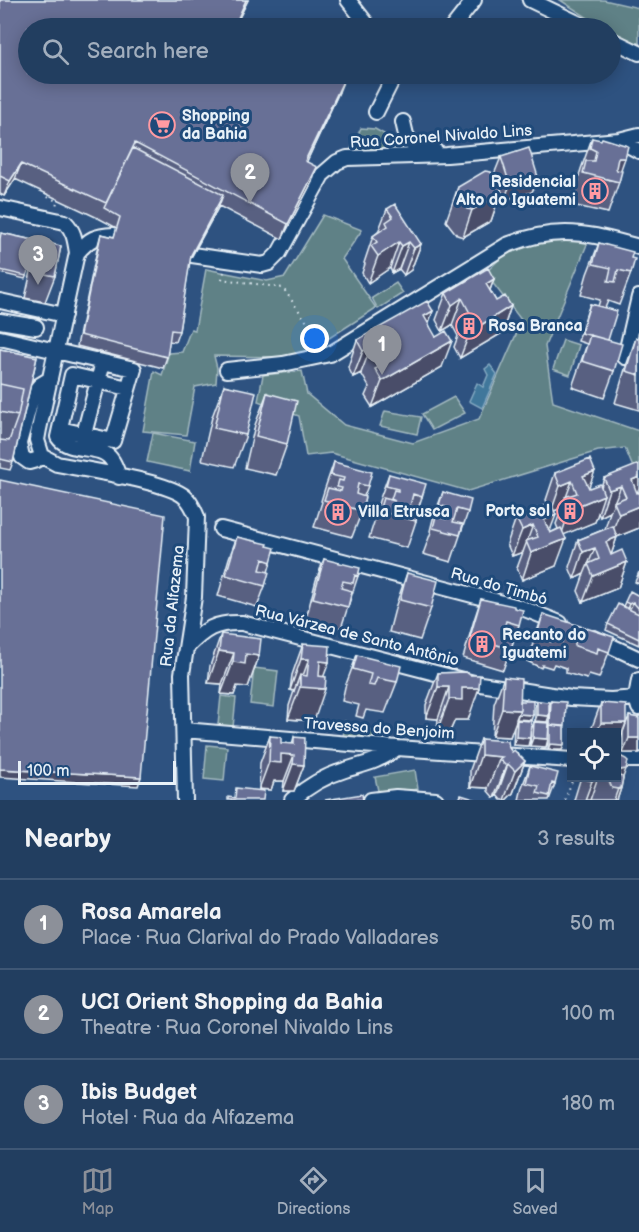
<!DOCTYPE html>
<meta charset="utf-8">
<style>
body{margin:0;font-family:"Balsamiq Sans",sans-serif;background:#2a4566;color:#f1f3f6}
.controls{position:absolute;right:18px;bottom:18px;display:grid;overflow:hidden;border-radius:0px;box-shadow:0 3px 15px #0003}
.controls button{width:54px;height:54px;display:grid;place-items:center;padding:0;border:0;border-bottom:2px solid #3f5775;background:#223e60;color:#f1f3f6;font:30px sans-serif}
.scale{position:absolute;left:18px;bottom:15px;width:158px;box-sizing:border-box;padding-left:6px;border:3px solid #e8f1f8;border-top:0;font-size:16px;line-height:21px;white-space:nowrap;color:#e8f1f8;-webkit-text-stroke:4px #1f4a7a;paint-order:stroke}
.you{position:absolute;left:315px;top:339px;width:21px;height:21px;margin:-15px;border:4px solid #fff;border-radius:50%;background:#1a73e8;box-shadow:0 0 0 9px #1a73e833}
.badge{display:grid;place-items:center;width:39px;height:39px;border-radius:50%;background:#8c9099;color:#fff;font-size:20px;font-weight:700}
.pin{position:absolute;translate:-50% -50px;filter:drop-shadow(0 2px 3px #0008)}
.pin::after{content:'';position:absolute;top:32px;width:21px;height:18px;background:inherit;clip-path:polygon(0 0,100% 0,50% 100%)}
.list{margin:0;padding:0;list-style:none}
h2{display:flex;justify-content:space-between;align-items:center;height:78px;margin:0;padding:0 24px;font-size:26px}
h2 small{font-size:20px;font-weight:400;color:#a2aebd}
.list li{display:grid;grid-template-columns:39px 1fr auto;gap:18px;align-items:center;box-sizing:border-box;height:90px;padding:0 24px;border-top:2px solid #3f5775}
.list b{display:block;font-size:22px;white-space:nowrap}
.list p{margin:0;font-size:20px;white-space:nowrap;color:#a2aebd}
.list em{font-size:20px;font-style:normal;color:#a2aebd}
.icon{flex:none;width:33px;height:33px;fill:none;stroke:currentColor;stroke-width:2;stroke-linecap:round;stroke-linejoin:round}
.map{position:relative;flex:none;width:639px;height:800px;overflow:hidden}
.search{position:absolute;background:#223e60;box-shadow:0 3px 15px #0003;left:18px;right:18px;top:18px;height:66px;display:flex;align-items:center;gap:15px;box-sizing:border-box;padding:0 21px;border-radius:33px;color:#a2aebd;font-size:22px}
.sheet{height:348px;background:#223e60}
nav{display:flex;justify-content:space-around;align-items:center;box-sizing:border-box;height:84px;border-top:2px solid #3f5775;background:#223e60;font-size:16px;color:#a2aebd}
nav a{display:grid;justify-items:center;gap:3px}
nav .on{color:#8c9099}
.map>svg:first-child{display:block}
</style>
<div class="map">
<svg width="639" height="800" viewBox="0 0 639 800">
<rect width="100%" height="100%" fill="#2e5280"/>
<filter id="ink" filterUnits="userSpaceOnUse"><feTurbulence type="fractalNoise" baseFrequency=".0167" numOctaves="2"/><feDisplacementMap in="SourceGraphic" scale="12" xChannelSelector="R" yChannelSelector="G"/><feConvolveMatrix kernelMatrix="1 2 1 2 8 2 1 2 1" color-interpolation-filters="sRGB"/></filter>
<g filter="url(#ink)">
<path fill="#5e8186" stroke="#a3b9bf" stroke-width="1.5" d="M560,0H604L639,8V46L611,31L610,28L599,25Z
M361,128L375,129L402,144L397,152L349,153Z
M323,215L362,230L342,259L376,308L309,351L290,357L214,356L217,368L216,383L195,387L186,435L143,431L154,371L162,375L169,353L182,352L191,329L195,330L206,269L267,281L285,277Z
M538,238L588,242L545,346L553,402L639,431V482L625,448L598,451L468,491L331,453L306,456L299,416L258,401L263,375L302,371L307,394L344,425L413,443L479,419L522,321L485,273L505,254Z
M396,283L403,293L378,309L372,298Z
M563,340L579,345L570,375L553,369Z
M454,397L465,413L432,430L422,414Z
M385,411L421,417L417,434L380,426Z
M153,433L195,441L190,471L147,462Z
M254,668L278,671L274,707L250,704Z
M221,696L236,698L233,727L218,725Z
M345,721L380,733L379,741L343,738Z
M207,745L227,747L224,781L204,779Z
M415,770L418,789L379,795L375,777Z"/>
<path fill="#3f779b" stroke="#83a8c0" stroke-width="1.5" d="M490,365L497,374L482,408L469,401L477,383L483,387L488,375L485,369Z"/>
<g fill="none" stroke-linecap="round" stroke-linejoin="round">
<g stroke="#e8f1f8" stroke-width="18">
<path id="minor" d="M348,0L370,28
M530,0L588,28
M452,28L474,0
M610,39L639,53
M426,74L430,76L440,74
M376,112L395,74
M403,122L406,135L412,144L434,149
M619,140L639,151
M0,208L65,222C74,231 75,240 77,253L39,429L37,440L42,456L57,464C85,470 167,481 185,497C192,503 194,510 197,517L194,597L182,674L185,800
M77,253C90,238 95,236 114,235
M192,255L262,265L269,263L279,253L322,175L337,162L347,158L447,155L619,140L639,135
M0,301L64,315
M0,321L36,327
M0,338L103,362L84,434
M625,357L639,297
M227,370L283,364L330,354L507,245C558,225 589,233 639,247
M60,429L113,441L134,369L103,362
M42,456L36,460L29,462L22,457L19,443L33,393L40,385L50,379
M119,477C117,471 115,464 111,459C100,443 69,454 58,437L72,375L128,388
M221,529L522,608L560,623
M594,638L639,659
M186,648C205,629 215,622 242,623L474,683L571,698L611,700L636,698
M639,680L636,698L639,708
M184,730L397,748L572,760
M616,760H639
M292,800C308,786 325,776 345,770C365,764 380,761 397,748
M371,800L396,797L436,800"/>
</g>
<path stroke="#e8f1f8" stroke-width="2" stroke-dasharray="1.5 4.5" stroke-linecap="butt" d="M46,193L45,196L57,201L56,207
M224,272L222,279L283,288L323,345
M565,800L573,778"/>
<use href="#minor" stroke="#1f4a7a" stroke-width="14"/>
</g>
<path fill="#596081" stroke="#e8f1f8" stroke-width="1.5" fill-rule="evenodd" d="M0,0H248L239,18L339,92L307,161L312,182L282,239L219,206L190,259L179,331L175,342L169,341L167,357L163,368L77,346L98,245L101,234L114,237L117,228L100,219L15,179L4,196L0,194Z
M592,138L621,171L619,182L608,213L572,205L579,180L578,179L581,169Z
M501,157L538,177L532,192L504,200L501,189L500,194L491,221L463,237L457,235L446,221L458,187L500,185L495,172Z
M387,209L421,244L411,270L404,275L399,269L392,273L390,268L368,283L362,273L365,264L364,263L373,236L378,232Z
M1,233L61,246L55,276L45,302L25,298L32,267H31L25,279L0,273V236Z
M599,243L631,258V273L619,305L608,301L605,308L608,340L614,371L604,398L572,387L587,344L578,341L587,312L590,304L598,306L600,300L581,295L587,274Z
M494,279L490,290L496,301L511,306L502,333L460,358L454,347L458,336L452,325L442,331L436,320L446,293Z
M429,324L442,367L372,407L365,396L369,387L361,373L353,377L348,367L357,340Z
M636,338H639V410L615,403L625,369Z
M0,349L37,357L13,462L10,470L0,468Z
M224,385L246,435L234,467L202,460L212,417Z
M267,393L287,444L276,475L245,468L255,425Z
M334,462L368,486L364,496L362,511L352,537L314,527L322,502L321,501L325,488Z
M555,473L589,488L601,487L604,478L637,493L639,492V528L617,537L611,555L627,562L618,588L583,602L578,591L584,574L574,579L569,567L578,540L605,529L610,512L600,517L598,513L595,522L564,534L556,566L522,580L517,568L523,552L512,556L507,544L516,518L548,504L546,500ZM562,508L556,524L558,529L550,533L554,511Z
M389,474L422,497L418,509L416,521L407,548L369,538L377,513L376,512L379,501Z
M443,492L468,512L451,562L423,554L431,532L430,531L433,519Z
M237,537L267,546L271,562L268,572L265,586L257,607L218,596L229,558Z
M324,559L358,576L341,628L306,619L316,580Z
M639,572V584L635,582Z
M407,573L431,608L420,640L389,632L396,605Z
M639,596V645L606,630L608,624L623,606L625,602Z
M481,599L514,608L519,625L503,670L463,658L474,620Z
M543,614L609,652L599,678L589,675L587,679L566,673V668L554,664L552,668L542,665L541,668L527,661Z
M221,634L259,656L248,687L237,686L234,695L221,694L222,684L208,683L210,666Z
M303,644L329,662L323,676L314,721L288,719L289,706L294,691L290,690L292,675Z
M357,655L397,682L385,713L366,710L363,718L356,716L359,705L342,701L345,687Z
M466,672L468,720H455L450,731H437L438,719L426,718V705L438,673Z
M504,677L520,701L531,720L516,719L510,737L492,736L494,704Z
M537,701L547,722L535,721V707Z
M551,701L564,728V745L562,750H548V739L546,747L530,746L531,730L534,722L549,723L550,704Z
M601,703L626,723L616,750V732H591V730Z
M629,716L639,718V753H623V732Z
M517,720L530,738L528,746L513,745L514,728Z
M270,736L281,743L292,744L294,737L304,765L294,791H283L284,781H274L271,790L259,789L260,763Z
M481,739L509,748L512,752L525,761L513,793L506,800H501L497,795L494,798L488,791V788L470,787V770Z
M530,766L555,784L549,800H519L522,787Z
M581,777L623,778L621,788L617,800H574Z"/>
<path fill="#494e69" stroke="#e8f1f8" stroke-width="1.5" d="M246,0H248L234,28L238,18Z
M345,77L339,92L300,176L305,161Z
M618,158H625L617,181L610,180Z
M21,164L15,179L4,196L10,181Z
M317,167L312,182L282,239L288,224Z
M538,177L532,192L504,200L510,185Z
M500,194L491,221L463,237L472,210Z
M223,195L219,206L187,265L191,255Z
M399,242L390,268L368,283L378,256Z
M409,242L399,269L392,273L402,246Z
M421,244L411,270L404,275L414,248Z
M494,279L484,306L486,284Z
M462,298L452,325L442,331L452,305Z
M511,306L502,333L460,358L470,332Z
M433,311L424,337V316Z
M452,341L442,367L372,407L382,381Z
M371,347L361,373L353,377L363,351Z
M595,471L585,497L583,476Z
M639,477V488L634,502L632,480Z
M572,481L562,508L551,512L560,486Z
M621,486L610,512L600,517L609,490Z
M604,495L595,522L561,536L570,509Z
M639,506V528L609,540L619,514Z
M556,515L546,541L544,520Z
M533,525L523,552L512,556L522,530Z
M617,537L608,564L606,542Z
M566,539L556,566L522,580L531,553Z
M595,548L584,574L574,579L583,552Z
M627,562L618,588L583,602L593,576Z
M633,602L631,607L627,609L629,604Z
M219,651L234,653L222,684L208,683Z
M246,654L259,656L248,687L237,686L234,695L221,694L233,662Z
M301,659H309L300,684V675L294,691L290,690Z
M320,661L329,662L319,689H325L314,721L288,719L300,687Z
M438,687H449L438,719L426,718Z
M462,688H479L468,720H455L450,731H437L449,699Z
M502,709L520,710L510,737L492,736Z
M518,714L533,715L531,720L516,719Z
M537,715L549,716L547,722L535,721Z
M601,723H626L616,750V732H597Z
M516,737L530,738L528,746L513,745Z
M533,738L548,739L546,747L530,746Z
M629,738H639V753H623Z
M550,744L564,745L562,750H548Z
M281,754L294,755L284,781H274L271,790L259,789L269,762Z
M481,755L502,757L499,759L488,788L470,787Z
M525,761L513,793L506,800H504L515,771Z
M293,764L304,765L294,791H283Z
M508,764L497,795L494,798L506,766Z
M0,769L141,777L138,786L0,777Z
M626,769L619,789L621,788L617,800H614L618,789L614,788L620,770Z
M598,777L590,800H585L592,781Z"/>
<path fill="#687096" stroke="#e8f1f8" stroke-width="1.5" d="M0,0H246L238,18L257,28H28V74H338L345,77L305,161L317,167L288,224L135,143L106,203L21,164L10,181L0,176Z
M592,138L601,140L602,138L628,146L625,158H618L616,168L617,170L622,171L619,182L583,173L586,161H594L596,151L590,148Z
M133,148L223,195L191,255L179,331L171,330L167,357L80,335L101,234L114,237L120,217L104,208Z
M529,148L538,177L510,185L501,157Z
M485,171L491,172L501,187L500,194L472,210L467,209L456,195L458,187Z
M395,204L421,244L414,248L409,242L402,246L399,242L378,256L371,246L377,242L373,236L388,226L386,222L393,217L387,209Z
M1,233L56,245L41,242L33,264H32L26,276L0,270V239Z
M41,242L61,246L55,276L35,272Z
M599,243L633,252L631,258L635,259L631,273L618,270L615,282L608,281L611,268L593,264Z
M488,268L494,279L486,284L496,301L505,296L511,306L470,332L463,320L471,315L462,298L452,305L446,293Z
M427,301L433,311L424,316L436,337L446,331L452,341L382,381L375,369L381,366L371,347L363,351L357,340Z
M590,304L617,311L608,340L581,333Z
M590,335L622,344L614,371L582,361Z
M636,338H639V375L626,371Z
M0,349L37,357L13,462L0,459V440L9,441L18,416L23,389L0,384Z
M0,384L23,389L18,416L0,412Z
M224,385L256,392L246,435L214,428Z
M267,393L297,401L287,444L256,436Z
M590,459L595,471L583,476L589,488L600,484L604,495L570,509L565,497L577,493L572,481L560,486L555,473Z
M334,462L372,472L368,486L358,484L356,494L365,497L362,511L324,500L328,488L341,491L342,488L337,487L339,480L343,481L344,478L331,475Z
M639,464V477L632,480L637,493L639,492V506L619,514L614,502L626,497L621,486L609,490L604,478Z
M389,474L426,484L422,497L413,494L410,506L420,509L416,521L379,511L383,498L395,501L391,499L394,490L398,491V489L386,486Z
M0,480L165,515L141,777L0,769Z
M443,492L471,500L468,512L457,509L453,522L463,524L460,535L433,528L436,516L446,519L449,508L439,505Z
M551,503L556,515L544,520L550,533L561,528L566,539L531,553L526,541L538,537L533,525L522,530L516,518Z
M613,526L617,537L606,542L611,555L622,550L627,562L593,576L588,564L599,559L595,548L583,552L578,540Z
M237,537L268,544L267,546L275,548L271,562L263,559L260,570L269,572L265,586L226,575Z
M324,559L360,568L358,576L355,575L353,583L343,581L341,588L352,591L348,607L313,598Z
M407,573L438,581L431,608L400,600Z
M630,591L639,596V609L633,602L629,604L625,602Z
M481,599L514,606V608L523,610L519,625L506,621L503,632L515,635L511,649L470,637Z
M618,604L639,614V639L608,624Z
M543,614L614,637L609,652L598,648L597,653L575,646V641L562,636V642L552,639L551,642L537,635Z
M221,634L261,639L259,656L246,654L245,664L233,662L234,653L219,651Z
M303,644L330,646L329,662L320,661L319,676L326,677L325,689L300,687V675L307,676L309,659H301Z
M357,655L401,666L397,682L377,678L374,686L368,685L371,674L353,669Z
M466,672L470,675H480L479,688H462V700L449,699V687H438V673Z
M504,677L521,679L520,710L502,709Z
M520,701H533V715L518,714L520,710Z
M537,701L549,702V716L537,715Z
M551,701L566,702L565,727L550,725Z
M601,703L626,705V723H601Z
M629,716L639,718V738H629Z
M517,720L531,721L530,738L516,737Z
M534,722L549,723L548,739L533,738Z
M550,725L564,726V745L550,744Z
M270,736L281,737V743L294,744V737L305,738L304,765L293,764L294,755L281,754V763L269,762Z
M481,739L508,741L509,748L512,752L514,750L525,761L515,771L508,764L506,766L499,759L502,757L481,755Z
M618,755L626,759L628,761L626,769L620,770L619,776L623,777L621,788L618,789L612,788L609,781L600,777H616V756Z
M530,766L558,773L555,784L552,783L549,796L537,793L539,786L526,783Z
M583,777H598L592,781L584,779Z
M236,788L264,791L263,800H228V797L235,798Z
M362,794L363,800H325Z
M461,795L477,800H459Z"/>
</g>
<defs>
<g id="supermarket-ring" transform="scale(1.35)"><circle r="9.5" fill="#1f4a7a" stroke="#ff9aa2" stroke-width="1.5"/><path d="M-6-5.5h2.5l.6 2H6L4.5 2H-2.5L-4.4-4H-6ZM-1.5 3.2a1.3 1.3 0 1 0 .1 0ZM3 3.2a1.3 1.3 0 1 0 .1 0Z" fill="#ff9aa2"/></g>
<g id="building-ring" transform="scale(1.35)"><circle r="9.5" fill="#1f4a7a" stroke="#ff9aa2" stroke-width="1.5"/><path d="M-4-6H4V6H1V3H-1V6H-4ZM-2.5-4.3h1.7v1.8h-1.7ZM.8-4.3h1.7v1.8H.8ZM-2.5-1h1.7V.8h-1.7ZM.8-1h1.7V.8H.8Z" fill="#ff9aa2"/></g>
</defs>
<g fill-rule="evenodd">
<use href="#supermarket-ring" x="162" y="125"/>
<use href="#building-ring" x="595" y="191"/>
<use href="#building-ring" x="469" y="326"/>
<use href="#building-ring" x="570" y="511"/>
<use href="#building-ring" x="338" y="512"/>
<use href="#building-ring" x="482" y="644"/>
</g>
<g text-anchor="middle" dominant-baseline="central" stroke-width="6" stroke-linejoin="round" paint-order="stroke">
<g font-size="16" font-weight="bold" fill="#e8f1f8" stroke="#1f4a7a" text-anchor="start">
<text x="182" y="116">Shopping<tspan x="182" dy="18">da Bahia</tspan></text>
<text x="576" y="182" text-anchor="end">Residencial<tspan x="576" dy="18">Alto do Iguatemi</tspan></text>
<text x="488" y="326">Rosa Branca</text>
<text x="550" y="511" text-anchor="end">Porto sol</text>
<text x="358" y="512">Villa Etrusca</text>
<text x="502" y="635">Recanto do<tspan x="502" dy="18">Iguatemi</tspan></text>
</g>
<g font-size="16" fill="#e8f1f8" stroke="#1f4a7a">
<text transform="translate(441 137) rotate(-4)">Rua Coronel Nivaldo Lins</text>
<text transform="translate(499 587) rotate(16)">Rua do Timbó</text>
<text transform="translate(173 606) rotate(-84)">Rua da Alfazema</text>
<text transform="translate(357 636) rotate(14)">Rua Várzea de Santo Antônio</text>
<text transform="translate(379 729) rotate(4)">Travessa do Benjoim</text>
</g>
</g>
</svg>
<div class="controls">
<button><svg class="icon" aria-label="locate" viewBox="0 0 24 24"><circle cx="12" cy="12" r="6"/><path d="M12 2v4M12 18v4M2 12h4M18 12h4"/></svg></button>
</div>
<div class="scale">100 m</div>
<div class="you"></div>
<div class="pin badge" style="left:382px;top:375px">1</div>
<div class="pin badge" style="left:250px;top:203px">2</div>
<div class="pin badge" style="left:38px;top:285px">3</div>
<div class="search"><svg class="icon" aria-label="search" viewBox="0 0 24 24"><circle cx="10" cy="10" r="6"/><path d="M15 15l6 6"/></svg>Search here</div>
</div>
<section class="sheet">
<h2>Nearby<small>3 results</small></h2>
<ul class="list">
<li><span class="badge">1</span><div><b>Rosa Amarela</b><p>Place · Rua Clarival do Prado Valladares</p></div><em>50 m</em></li>
<li><span class="badge">2</span><div><b>UCI Orient Shopping da Bahia</b><p>Theatre · Rua Coronel Nivaldo Lins</p></div><em>100 m</em></li>
<li><span class="badge">3</span><div><b>Ibis Budget</b><p>Hotel · Rua da Alfazema</p></div><em>180 m</em></li>
</ul>
</section>
<nav>
<a class="on"><svg class="icon" aria-label="map" viewBox="0 0 24 24"><path d="M3 6l6-2 6 2 6-2v14l-6 2-6-2-6 2zM9 4v14M15 6v14"/></svg>Map</a>
<a><svg class="icon" aria-label="directions" viewBox="0 0 24 24"><path d="M12 3l9 9-9 9-9-9zM9 14v-3h6M13 9l2 2-2 2"/></svg>Directions</a>
<a><svg class="icon" aria-label="saved" viewBox="0 0 24 24"><path d="M7 4h10v16l-5-4-5 4z"/></svg>Saved</a>
</nav>
